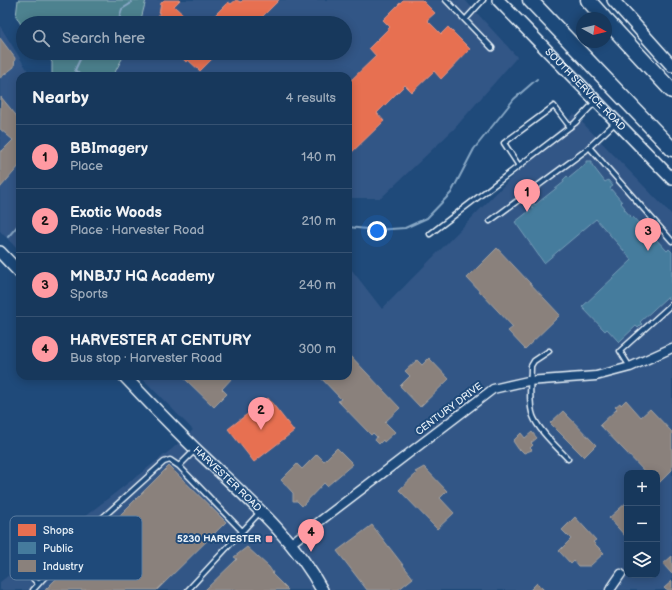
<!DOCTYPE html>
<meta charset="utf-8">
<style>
body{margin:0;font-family:"Balsamiq Sans",sans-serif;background:#203f62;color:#f1f3f6}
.controls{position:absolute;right:12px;bottom:12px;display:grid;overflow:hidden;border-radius:8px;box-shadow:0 2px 10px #0003}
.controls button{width:36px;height:36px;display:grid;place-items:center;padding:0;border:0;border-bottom:1px solid #365272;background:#17385c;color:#f1f3f6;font:20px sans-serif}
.compass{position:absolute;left:576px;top:12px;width:36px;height:36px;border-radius:50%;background:#17385c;box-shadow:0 2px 10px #0003;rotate:98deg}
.you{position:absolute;left:377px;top:231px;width:14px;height:14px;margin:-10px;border:3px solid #fff;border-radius:50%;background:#1a73e8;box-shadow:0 0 0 6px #1a73e833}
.badge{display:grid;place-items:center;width:26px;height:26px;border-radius:50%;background:#ff9aa2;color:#111;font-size:13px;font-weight:700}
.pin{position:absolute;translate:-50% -33px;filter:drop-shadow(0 1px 2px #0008)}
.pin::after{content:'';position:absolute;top:21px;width:14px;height:12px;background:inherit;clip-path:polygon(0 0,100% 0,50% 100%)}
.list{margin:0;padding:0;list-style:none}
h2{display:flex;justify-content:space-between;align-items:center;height:52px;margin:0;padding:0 16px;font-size:17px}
h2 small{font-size:13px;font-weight:400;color:#9eacbb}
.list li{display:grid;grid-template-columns:26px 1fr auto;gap:12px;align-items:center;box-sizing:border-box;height:64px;padding:0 16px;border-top:1px solid #365272}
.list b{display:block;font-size:15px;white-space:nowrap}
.list p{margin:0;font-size:13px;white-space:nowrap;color:#9eacbb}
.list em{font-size:13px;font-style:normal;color:#9eacbb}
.icon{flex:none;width:22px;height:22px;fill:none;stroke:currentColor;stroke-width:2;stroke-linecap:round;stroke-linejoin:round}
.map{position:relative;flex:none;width:672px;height:590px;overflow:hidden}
.search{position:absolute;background:#17385c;box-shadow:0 2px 10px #0003;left:16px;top:16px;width:336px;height:44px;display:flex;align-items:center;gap:10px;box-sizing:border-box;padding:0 14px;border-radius:22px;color:#9eacbb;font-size:15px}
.panel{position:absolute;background:#17385c;box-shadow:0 2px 10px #0003;left:16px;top:72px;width:336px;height:308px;border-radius:12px}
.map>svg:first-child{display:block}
</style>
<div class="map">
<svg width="672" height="590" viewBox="0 0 672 590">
<rect width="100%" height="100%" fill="#1f4a7a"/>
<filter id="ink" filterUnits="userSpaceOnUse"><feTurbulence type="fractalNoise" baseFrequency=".025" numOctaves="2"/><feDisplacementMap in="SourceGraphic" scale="8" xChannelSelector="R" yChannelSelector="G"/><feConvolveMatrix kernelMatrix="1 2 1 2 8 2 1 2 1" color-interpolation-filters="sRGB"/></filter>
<g filter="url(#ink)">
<path fill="#325686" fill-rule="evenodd" d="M144,0H465L517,57L454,129L381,198H348V76H111L125,53H345V23H138Z
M0,26L31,76H20V252L0,231Z
M574,114L672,215V590H0V582L172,449L193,430L140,376H348V265L382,309ZM627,473H657V575H627Z"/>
<path fill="#4e828f" stroke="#9bbac4" d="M18,0H146L140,23H23V28L16,16Z
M44,53H125L113,76H52V62Z"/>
<path fill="#e76f51" stroke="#e79683" d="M164,0H180L174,6L191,22L161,23L158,20L161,3Z
M236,0L241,2L243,0H279L256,23H215L211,19L228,2L231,4Z
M403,0H422L435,13L427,20L441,34L448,27L470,49L441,79L434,71L412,92L405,85L377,113L384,121L348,156V83L376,56L369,48L390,27L383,20Z
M178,53H214L216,55L200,71L188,60L186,62Z
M268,398L294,431L254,462L228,429Z"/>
<path fill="#457b9d" stroke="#769eb8" d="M586,161H592V165L605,182L608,180L613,186L610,188L622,202L621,203L625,208L624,209L632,218L633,217L648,234L654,237L667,251L669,249L672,252V295L668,299L667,297L640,322L642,324L638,328L636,326L619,342L607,329L605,331L582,307L632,260L596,219L544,263L515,222L533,208L531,205L534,203L535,205L564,182L563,180L567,176L569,178L586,164Z"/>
<path fill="#8a817c" stroke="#a6a3a1" d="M0,38L15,58L14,67L0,78Z
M1,97L20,120V165L0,188V151H2L13,140L0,129Z
M497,248L560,315L525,349L508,331L513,327L467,278Z
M348,353L400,408L385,422L395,432L384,442L383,440L379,444L375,440L377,437L373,433L371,435L338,401L341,399L319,376H348Z
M429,358L449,379L420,407L400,386L410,376L405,371L417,360L422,365Z
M182,376H234L222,389L227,394L214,407Z
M626,400L641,417L650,409L672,432V470L657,485V473H646L600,425L617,409L615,407L620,403L621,405Z
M563,411L596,445L584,457L550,423Z
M532,432L537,438L531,443L533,445L530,448L532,450L524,453L520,449L519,450L513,441L521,433L525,438Z
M337,448L353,464L327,486L324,483L302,506L297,501H293V493L281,480L297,464L302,469L317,454L324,461Z
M169,466L226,522L157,590H45Z
M424,467L447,491L440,498L454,513L437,529L399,490L417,473L415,472Z
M627,502V538L609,518Z
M575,517L596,540L593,542L604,553L590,566H578L574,561L571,564L559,551L571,539L562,530Z
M372,525L413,578L398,590H367L337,551Z
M247,547L269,567L273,573L272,574L288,590H205L237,559L234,557Z
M672,556V574L663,564Z
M672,581V590H666L664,588Z
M537,583L544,590H530Z"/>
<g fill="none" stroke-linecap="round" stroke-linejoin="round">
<path stroke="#87a7c5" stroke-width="2" d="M118,23L122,9L130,4L132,0
M81,76L75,70L83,53
M348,227L376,230L405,228L427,218L451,193L474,149L514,99L537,79
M8,237L20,223"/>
<g stroke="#e8f1f8" stroke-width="7">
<path id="lane" d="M446,0L492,48
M465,20L483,0
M589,147L672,241
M519,166L504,143L554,106L570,127
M490,221L585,151L616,122
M430,234L575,123L595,102
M549,351L534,361L531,366C531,381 528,402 533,416C538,430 558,448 568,459
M630,367L620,351L672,304
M179,466L242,531
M38,584L29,574C46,556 53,547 78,540
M33,590L79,539L164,462L170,460L179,466L195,450
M188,590L260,512"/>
</g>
<g stroke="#e8f1f8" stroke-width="11">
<path id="street" d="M290,544L493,389L528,381L596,376L630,367L672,348
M610,590L621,574"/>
</g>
<g stroke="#e8f1f8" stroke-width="14">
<g id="secondary">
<path id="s1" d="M498,0L672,179"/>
<path d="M613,0L672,66"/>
<path d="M0,252L20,273"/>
<path id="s2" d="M124,376C151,404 177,432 205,458C247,498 294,538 322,590"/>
</g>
</g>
<g stroke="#e8f1f8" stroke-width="17">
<path id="highway" d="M530,0L672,149
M588,0L604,18
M606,20L672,91"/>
</g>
<use href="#lane" stroke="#1f4a7a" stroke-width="4"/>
<use href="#street" stroke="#1f4a7a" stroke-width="8"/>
<use href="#secondary" stroke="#1f4a7a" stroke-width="11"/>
<use href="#highway" stroke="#1f4a7a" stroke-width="14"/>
</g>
</g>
<rect fill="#ff9aa2" stroke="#1f4a7a" stroke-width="1.5" x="265" y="535" width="8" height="8" rx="2"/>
<g text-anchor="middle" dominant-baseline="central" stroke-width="4" stroke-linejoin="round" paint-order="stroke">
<g font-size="10" fill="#e8f1f8" stroke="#1f4a7a">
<text stroke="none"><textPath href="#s1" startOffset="125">SOUTH SERVICE ROAD</textPath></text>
<text transform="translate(449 409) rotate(-37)">CENTURY DRIVE</text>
<text stroke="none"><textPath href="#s2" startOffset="146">HARVESTER ROAD</textPath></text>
</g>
<g font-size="10" font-weight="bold" fill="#e8f1f8" stroke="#1f4a7a" text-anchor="end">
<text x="261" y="539">5230 HARVESTER</text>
</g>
</g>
<rect x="10" y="516" width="132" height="64" rx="6" fill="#1f4a7a" stroke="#5b7ca0" stroke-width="1"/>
<rect x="18" y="524" width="18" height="12" fill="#e76f51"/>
<rect x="18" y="542" width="18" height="12" fill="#457b9d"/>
<rect x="18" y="560" width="18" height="12" fill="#8a817c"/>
<g font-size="11" fill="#e8f1f8">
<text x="43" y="534">Shops</text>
<text x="43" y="552">Public</text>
<text x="43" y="570">Industry</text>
</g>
</svg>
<div class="controls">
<button>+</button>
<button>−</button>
<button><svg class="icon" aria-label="layers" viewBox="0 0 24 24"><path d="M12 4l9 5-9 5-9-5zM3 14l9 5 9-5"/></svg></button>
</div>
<svg class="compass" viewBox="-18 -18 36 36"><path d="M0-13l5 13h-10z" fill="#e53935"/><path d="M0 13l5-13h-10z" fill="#9eacbb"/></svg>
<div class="you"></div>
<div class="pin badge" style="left:527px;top:212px">1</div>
<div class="pin badge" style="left:261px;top:430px">2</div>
<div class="pin badge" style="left:648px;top:251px">3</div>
<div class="pin badge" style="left:311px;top:552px">4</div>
<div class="search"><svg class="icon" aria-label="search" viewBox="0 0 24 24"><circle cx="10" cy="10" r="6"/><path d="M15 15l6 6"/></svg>Search here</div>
<section class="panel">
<h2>Nearby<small>4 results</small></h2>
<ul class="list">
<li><span class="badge">1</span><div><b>BBImagery</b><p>Place</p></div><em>140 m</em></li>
<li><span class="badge">2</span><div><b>Exotic Woods</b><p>Place · Harvester Road</p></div><em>210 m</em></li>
<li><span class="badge">3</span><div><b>MNBJJ HQ Academy</b><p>Sports</p></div><em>240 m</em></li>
<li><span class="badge">4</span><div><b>HARVESTER AT CENTURY</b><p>Bus stop · Harvester Road</p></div><em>300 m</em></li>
</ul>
</section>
</div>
